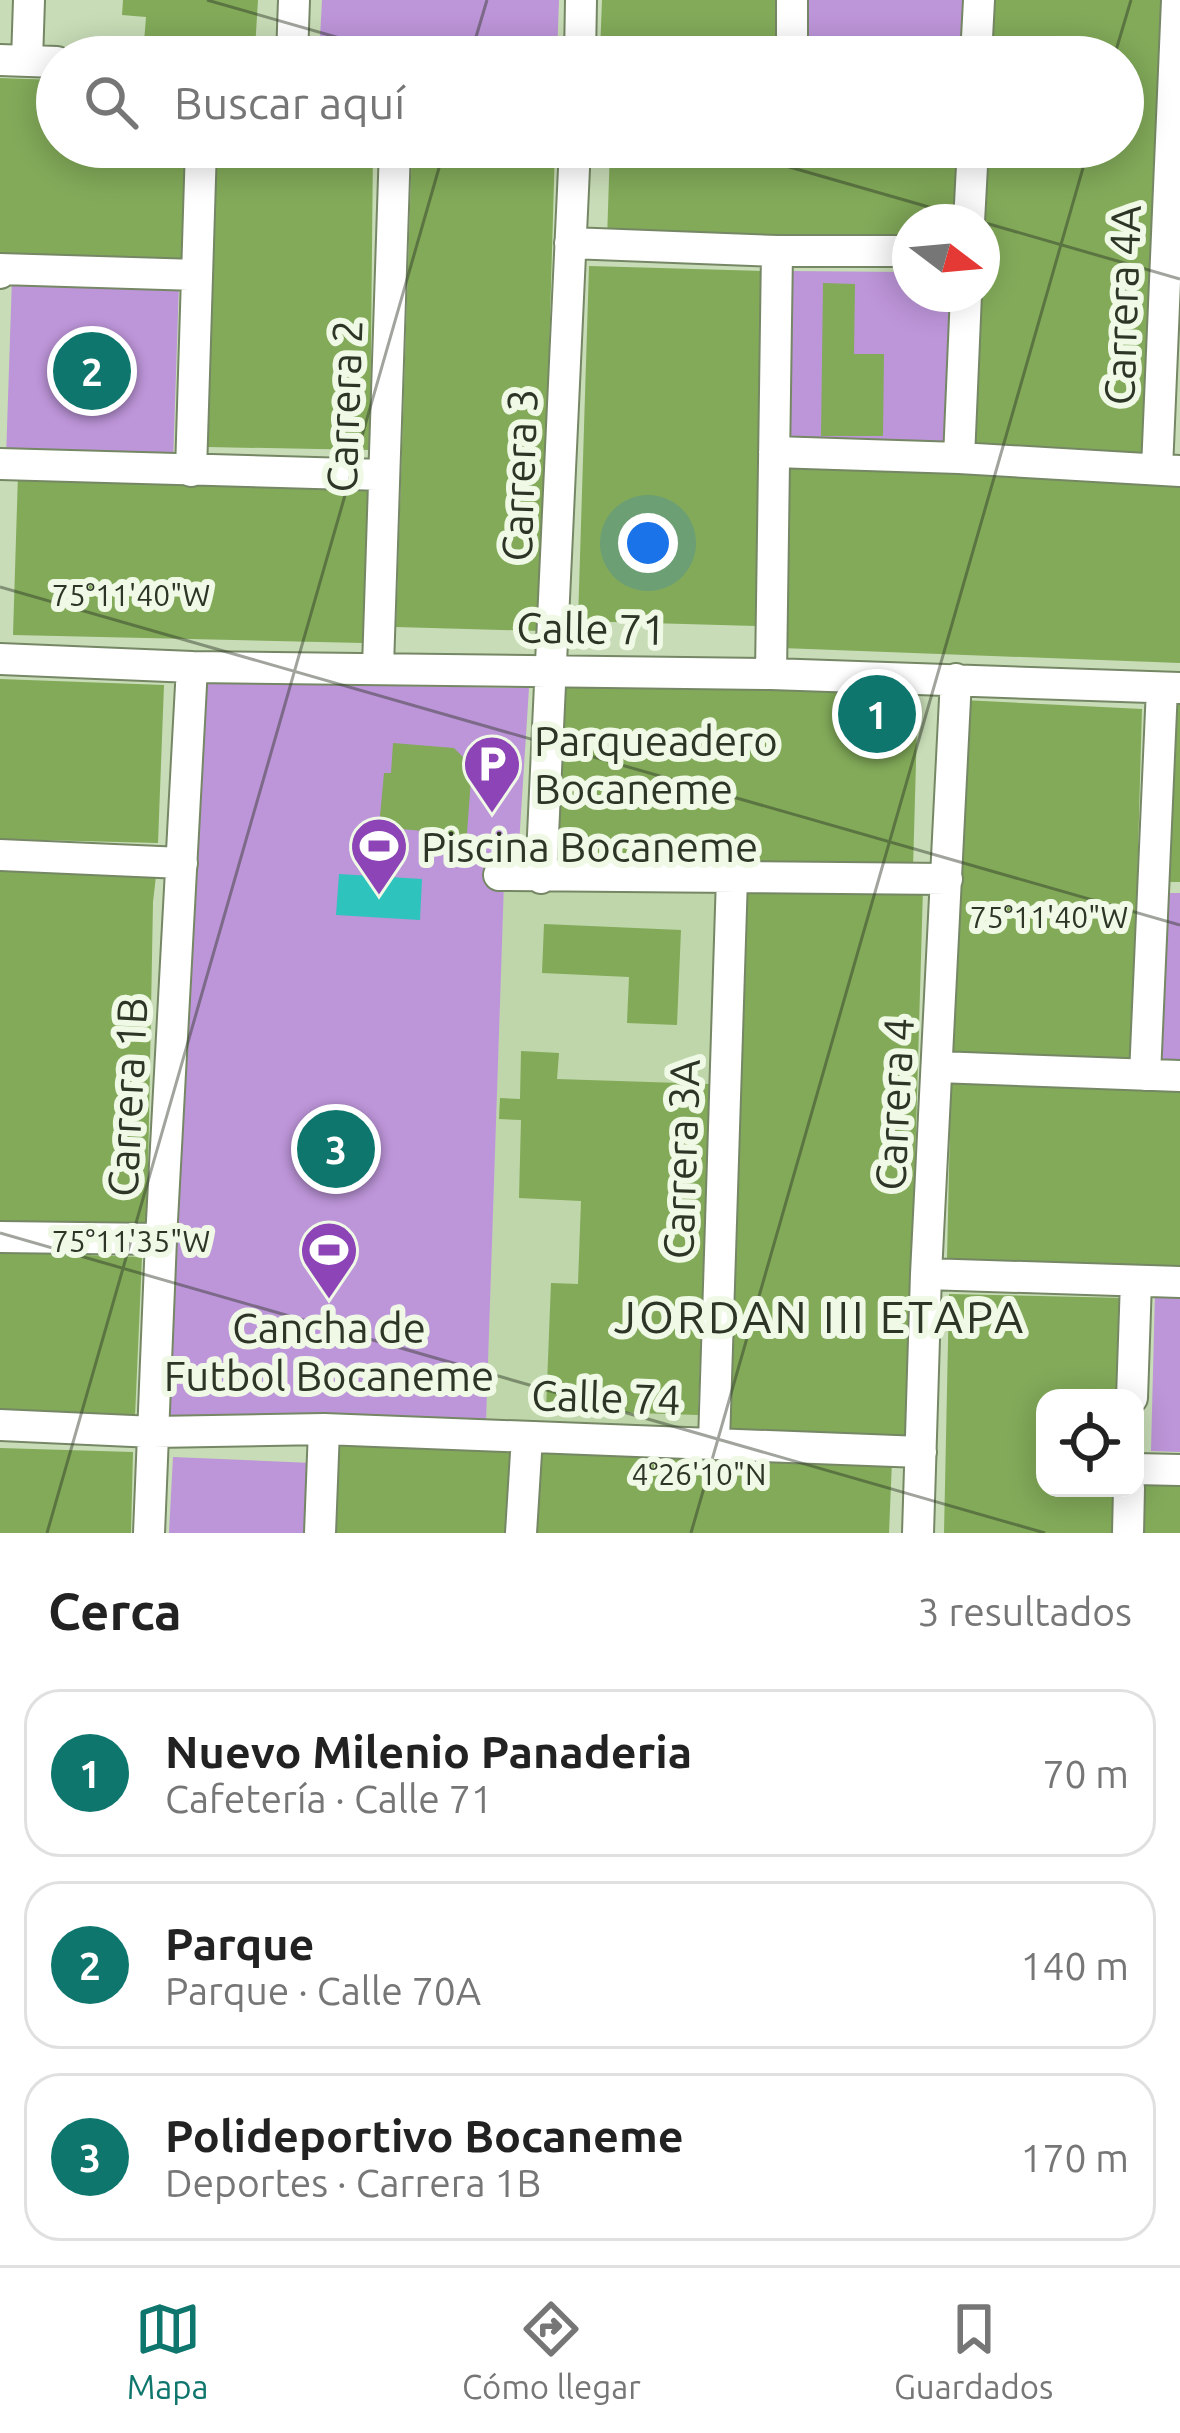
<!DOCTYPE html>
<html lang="es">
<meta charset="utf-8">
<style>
body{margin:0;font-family:Ubuntu,sans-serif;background:#f6f6f6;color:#222}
.controls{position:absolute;right:36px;bottom:36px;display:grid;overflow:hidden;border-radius:24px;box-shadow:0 6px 30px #0003}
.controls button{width:108px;height:108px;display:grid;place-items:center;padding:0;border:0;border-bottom:3px solid #e0e0e0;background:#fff;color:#222;font:60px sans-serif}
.compass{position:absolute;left:892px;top:204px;width:108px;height:108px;border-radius:50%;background:#fff;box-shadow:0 6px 30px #0003;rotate:106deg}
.you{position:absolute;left:648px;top:543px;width:42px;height:42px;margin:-30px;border:9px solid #fff;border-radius:50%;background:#1a73e8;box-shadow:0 0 0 18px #1a73e833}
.badge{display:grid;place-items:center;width:78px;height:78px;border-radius:50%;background:#0f766e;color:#fff;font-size:39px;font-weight:700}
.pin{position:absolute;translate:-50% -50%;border:6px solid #fff;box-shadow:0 3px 12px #0006}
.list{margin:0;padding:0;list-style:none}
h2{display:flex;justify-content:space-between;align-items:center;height:156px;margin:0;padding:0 48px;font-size:51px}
h2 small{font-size:39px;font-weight:400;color:#767676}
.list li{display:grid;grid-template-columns:78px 1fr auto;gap:36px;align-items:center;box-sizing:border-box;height:168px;margin:0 24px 24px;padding:0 24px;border:3px solid #e0e0e0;border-radius:36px}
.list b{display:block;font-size:45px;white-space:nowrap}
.list p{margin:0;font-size:39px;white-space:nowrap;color:#767676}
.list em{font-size:39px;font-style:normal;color:#767676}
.icon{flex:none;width:66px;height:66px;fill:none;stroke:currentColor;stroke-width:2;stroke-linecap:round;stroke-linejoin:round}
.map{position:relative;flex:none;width:1180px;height:1533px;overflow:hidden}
.search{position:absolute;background:#fff;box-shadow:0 6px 30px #0003;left:36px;right:36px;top:36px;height:132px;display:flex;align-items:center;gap:30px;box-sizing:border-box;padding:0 42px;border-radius:66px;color:#767676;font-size:45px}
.sheet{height:732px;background:#fff}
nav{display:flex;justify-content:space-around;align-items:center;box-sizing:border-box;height:168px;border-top:3px solid #e0e0e0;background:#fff;font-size:33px;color:#767676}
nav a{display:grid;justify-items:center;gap:6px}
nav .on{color:#0f766e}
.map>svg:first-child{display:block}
</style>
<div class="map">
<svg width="1180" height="1533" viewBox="0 0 1180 1533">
<rect width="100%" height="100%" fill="#c8dcb7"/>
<path fill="#bed6a9" d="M504,883L723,890L704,1429L486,1423Z"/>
<path fill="#bd95d9" d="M322,0H559L557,57L319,56Z
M804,0H970L969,57H803Z
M787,271L910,272V294H956L953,444L783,441Z
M12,278L179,283L173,464L6,458Z
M204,683L529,688L517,876L504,883L486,1423L161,1415Z
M1164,893H1180V1074L1157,1073Z
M1155,1291L1180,1292V1452L1151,1451Z
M173,1457L312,1463L309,1533H169Z"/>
<path fill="#2fc3bd" d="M339,874L422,879L420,920L336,915Z"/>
<path fill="#82aa59" d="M123,0H258L255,49L144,42L146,17L122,15Z
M602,0H782L781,56L600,52Z
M988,0H1170L1151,459L971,452L978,294H982L983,147H1123V57H986Z
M0,78L57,80V147H189L184,265L0,258Z
M216,147H373L370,450L208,447Z
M412,147H555L541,631L396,627Z
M610,147H962L959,222H910V245L607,240Z
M589,266L767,271L756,626L578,621Z
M823,283L855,284L854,354H884L883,436H821Z
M790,467L1180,481V663L782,648Z
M18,474L369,485L363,643L13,635Z
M0,679L164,685L158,843L0,839Z
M561,680L918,691L913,869L643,864L552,857Z
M963,700L1142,709L1132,1067L951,1062Z
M1174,703H1180V882H1168L1175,770Z
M393,743L454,748L472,766L466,846L432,844L434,832L379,827L384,773H391Z
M0,869L156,876L153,902L147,1228L0,1224Z
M742,884L923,888L907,1443L727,1438Z
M544,924L681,930L677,1025L627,1023L629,977L542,973Z
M521,1051L559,1053L557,1079L710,1084L698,1415L546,1410L551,1283L578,1284L581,1201L519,1198L521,1120L499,1119L500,1098L520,1099Z
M951,1081L1180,1088V1268L947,1259Z
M0,1252L142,1257L135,1417L0,1413Z
M949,1294L1128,1298L1125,1398H1045V1488H1121L1119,1533H944Z
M339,1441L513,1453L510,1533H329Z
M0,1448L133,1452L131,1533H0Z
M535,1450L892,1461L889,1533H531Z
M1139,1479L1180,1480V1533H1138Z"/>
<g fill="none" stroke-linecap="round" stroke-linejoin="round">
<g stroke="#758764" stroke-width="34">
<path id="minor" d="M292,57L294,0
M580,57L581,0
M792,57V0
M976,57L979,0
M0,60L57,62
M27,61L29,0
M969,222L973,147
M570,243L777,251H910
M0,273V269L197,275
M774,452L959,458L1180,471
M959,458L966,294
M0,464L384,475
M1157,469L1177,0
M191,471L201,147
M0,659L192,667L771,674L1180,688
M378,667L395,147
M771,674L777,251
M0,855L182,863
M499,875L947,879
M541,878L575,147
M938,1067L1180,1076
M1145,1075L1162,688
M0,1237L161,1239
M926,1274L1180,1282
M1132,1398L1136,1281
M0,1425L154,1432L324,1429L921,1452
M714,1442L732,877
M1135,1469L1180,1470
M149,1533L161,1239L192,667
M320,1533L324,1429
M521,1533L527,1437
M918,1533L926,1274L956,679
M1128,1533L1129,1488"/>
</g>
<use href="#minor" stroke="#fff" stroke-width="30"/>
</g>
<path fill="none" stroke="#2d3526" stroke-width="3" stroke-opacity="0.45" d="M207,0L406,57M470,57L487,0M1114,57L1131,0M720,147L981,222M982,222L1180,279M0,587L1180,925M0,1233L1045,1533M47,1533L445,147M691,1533L1089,147"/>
<defs>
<g id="parking-pin" transform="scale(3)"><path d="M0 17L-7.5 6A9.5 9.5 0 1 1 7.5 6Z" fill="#8c44b6" stroke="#eff9e6"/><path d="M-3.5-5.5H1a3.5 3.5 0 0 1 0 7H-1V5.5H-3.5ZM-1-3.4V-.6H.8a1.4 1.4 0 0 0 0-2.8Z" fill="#fff"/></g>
<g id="stadium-pin" transform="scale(3)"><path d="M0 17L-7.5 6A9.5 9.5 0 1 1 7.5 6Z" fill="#8c44b6" stroke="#eff9e6"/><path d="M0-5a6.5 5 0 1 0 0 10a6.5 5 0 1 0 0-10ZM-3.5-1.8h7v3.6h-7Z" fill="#fff"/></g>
</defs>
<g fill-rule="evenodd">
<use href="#parking-pin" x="492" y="764"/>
<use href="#stadium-pin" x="379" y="846"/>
<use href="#stadium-pin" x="329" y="1250"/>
</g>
<g text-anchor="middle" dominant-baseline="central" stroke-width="12" stroke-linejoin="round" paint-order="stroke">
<g font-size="42" fill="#2d3526" stroke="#eff9e6">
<text transform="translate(1122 305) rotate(-88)">Carrera 4A</text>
<text transform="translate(344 406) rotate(-88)">Carrera 2</text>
<text transform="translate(519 475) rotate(-88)">Carrera 3</text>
<text transform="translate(591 628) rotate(1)">Calle 71</text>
<text transform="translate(127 1097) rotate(-87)">Carrera 1B</text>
<text transform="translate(894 1104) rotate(-87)">Carrera 4</text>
<text transform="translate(681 1159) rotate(-88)">Carrera 3A</text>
<text transform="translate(606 1397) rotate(2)">Calle 74</text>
</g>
<g font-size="42" fill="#2d3526" stroke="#eff9e6" text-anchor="start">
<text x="534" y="740">Parqueadero<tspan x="534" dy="48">Bocaneme</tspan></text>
<text x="421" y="846">Piscina Bocaneme</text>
<text x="329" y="1327" text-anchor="middle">Cancha de<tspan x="329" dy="48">Futbol Bocaneme</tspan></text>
</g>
<g font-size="45" letter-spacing="3" fill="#2d3526" stroke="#eff9e6">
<text x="820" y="1316">JORDAN III ETAPA</text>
</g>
</g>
<g font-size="30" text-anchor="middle" fill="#2d3526" stroke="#eff9e6" stroke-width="12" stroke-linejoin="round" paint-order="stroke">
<text x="131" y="606">75°11'40"W</text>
<text x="1049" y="928">75°11'40"W</text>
<text x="131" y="1252">75°11'35"W</text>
<text x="699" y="1485">4°26'10"N</text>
</g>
</svg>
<div class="controls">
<button><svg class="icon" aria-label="locate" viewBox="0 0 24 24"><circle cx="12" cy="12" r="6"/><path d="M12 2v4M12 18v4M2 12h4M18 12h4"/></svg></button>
</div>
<svg class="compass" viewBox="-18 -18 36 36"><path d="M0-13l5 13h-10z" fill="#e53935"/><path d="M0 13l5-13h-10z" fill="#767676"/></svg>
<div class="you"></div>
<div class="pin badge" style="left:877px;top:714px">1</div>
<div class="pin badge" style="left:92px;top:371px">2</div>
<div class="pin badge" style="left:336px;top:1149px">3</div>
<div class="search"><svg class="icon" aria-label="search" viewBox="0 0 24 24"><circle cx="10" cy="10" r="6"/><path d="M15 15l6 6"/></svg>Buscar aquí</div>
</div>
<section class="sheet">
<h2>Cerca<small>3 resultados</small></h2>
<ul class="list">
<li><span class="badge">1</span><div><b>Nuevo Milenio Panaderia</b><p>Cafetería · Calle 71</p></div><em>70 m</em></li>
<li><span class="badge">2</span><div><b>Parque</b><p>Parque · Calle 70A</p></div><em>140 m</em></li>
<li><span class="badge">3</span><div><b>Polideportivo Bocaneme</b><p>Deportes · Carrera 1B</p></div><em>170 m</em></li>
</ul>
</section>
<nav>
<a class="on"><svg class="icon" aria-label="map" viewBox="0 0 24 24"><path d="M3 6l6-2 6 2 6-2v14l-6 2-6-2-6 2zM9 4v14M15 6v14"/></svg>Mapa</a>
<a><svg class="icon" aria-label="directions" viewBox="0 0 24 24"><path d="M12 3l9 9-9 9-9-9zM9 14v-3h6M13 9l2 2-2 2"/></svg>Cómo llegar</a>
<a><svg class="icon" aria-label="saved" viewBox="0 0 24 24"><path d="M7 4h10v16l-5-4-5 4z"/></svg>Guardados</a>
</nav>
